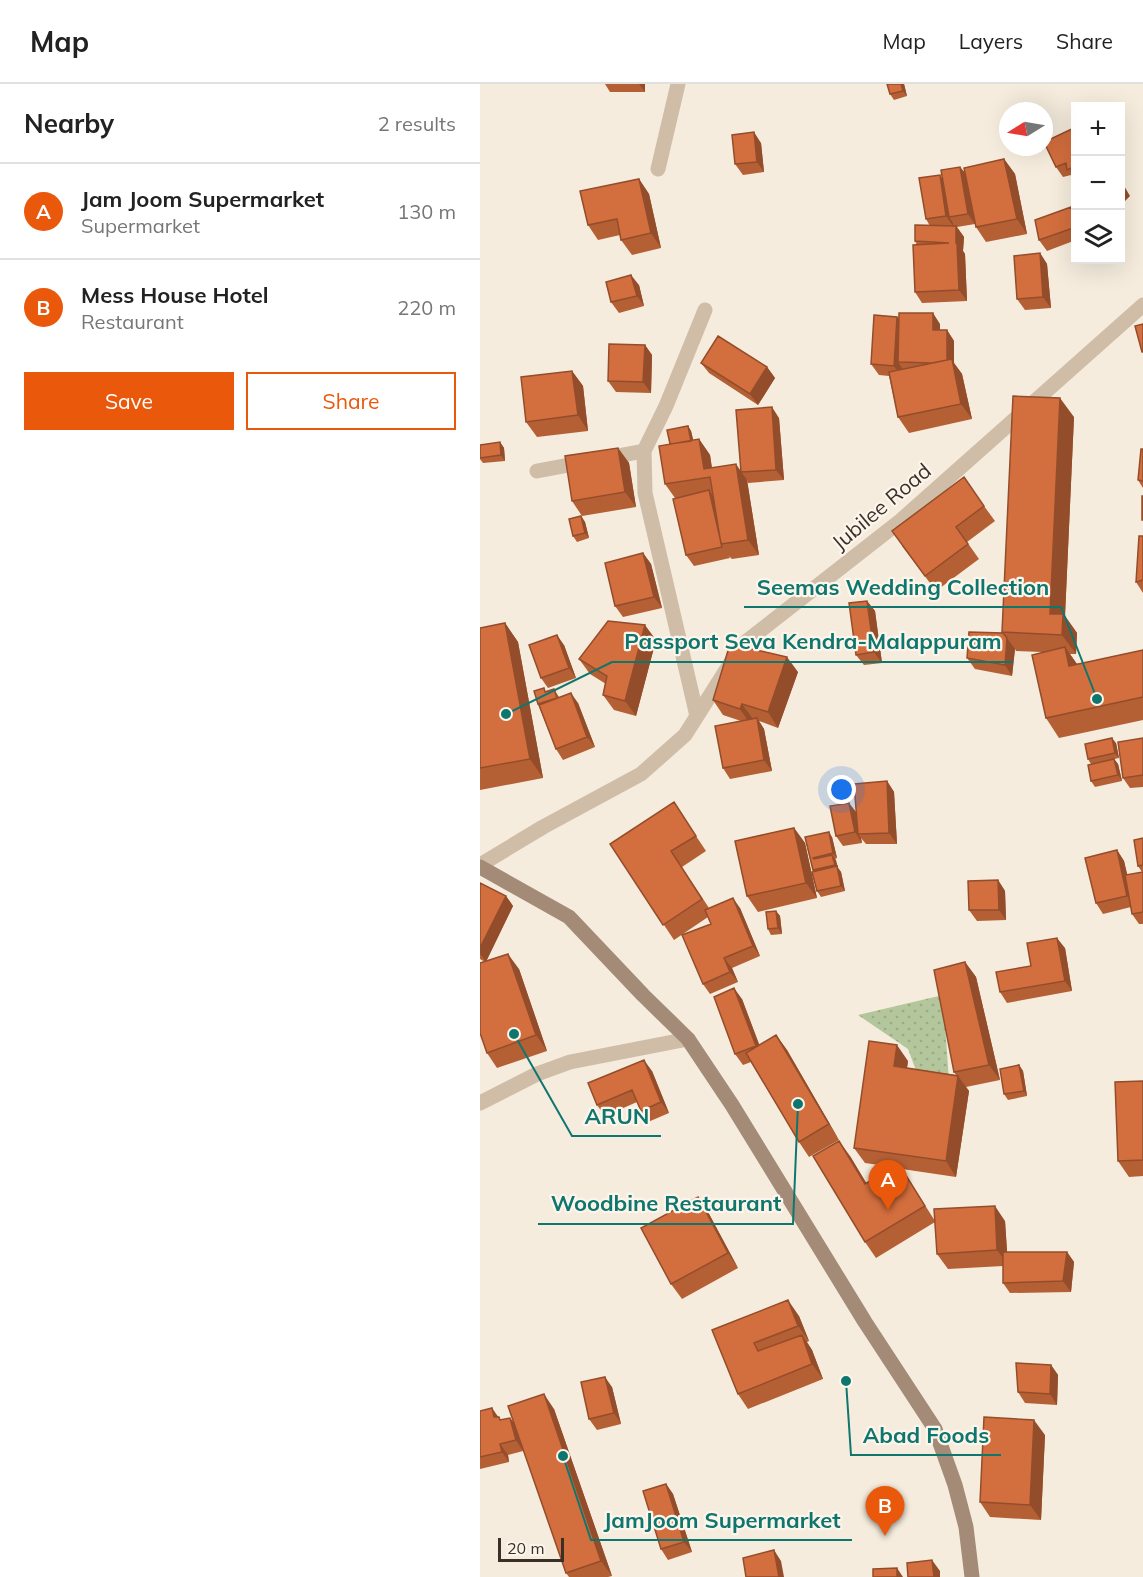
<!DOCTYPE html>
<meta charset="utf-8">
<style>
body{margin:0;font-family:Mulish,sans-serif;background:#f2f2f2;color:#222}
.controls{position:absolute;right:18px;top:18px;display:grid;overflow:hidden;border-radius:0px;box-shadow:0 6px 24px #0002}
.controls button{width:54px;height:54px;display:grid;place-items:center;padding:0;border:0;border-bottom:2px solid #e0e0e0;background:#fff;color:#222;font:30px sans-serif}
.compass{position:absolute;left:519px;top:18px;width:54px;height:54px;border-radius:50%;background:#fff;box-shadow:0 6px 24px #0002;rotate:259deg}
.scale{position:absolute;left:18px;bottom:15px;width:66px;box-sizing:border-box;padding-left:6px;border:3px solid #3b3028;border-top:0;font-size:16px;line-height:21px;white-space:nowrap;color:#3b3028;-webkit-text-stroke:4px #fcf5eb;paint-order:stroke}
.you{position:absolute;left:362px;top:706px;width:21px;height:21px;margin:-15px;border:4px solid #fff;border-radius:50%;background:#1a73e8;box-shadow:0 0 0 9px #1a73e833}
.badge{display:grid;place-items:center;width:39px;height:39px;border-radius:50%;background:#ea580c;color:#fff;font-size:20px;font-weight:700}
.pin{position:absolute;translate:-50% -50px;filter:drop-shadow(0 2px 3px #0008)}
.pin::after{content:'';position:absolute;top:32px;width:21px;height:18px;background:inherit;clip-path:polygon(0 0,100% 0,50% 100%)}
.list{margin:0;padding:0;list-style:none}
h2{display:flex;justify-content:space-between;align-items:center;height:78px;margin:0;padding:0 24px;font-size:26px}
h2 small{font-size:20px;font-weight:400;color:#767676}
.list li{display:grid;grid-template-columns:39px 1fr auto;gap:18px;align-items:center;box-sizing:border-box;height:96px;padding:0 24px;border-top:2px solid #e0e0e0}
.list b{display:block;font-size:22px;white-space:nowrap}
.list p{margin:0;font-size:20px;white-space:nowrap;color:#767676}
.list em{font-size:20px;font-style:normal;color:#767676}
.actions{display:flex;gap:12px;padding:18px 24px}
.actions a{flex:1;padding:14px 0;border:2px solid #ea580c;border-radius:0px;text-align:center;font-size:21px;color:#ea580c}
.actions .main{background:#ea580c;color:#fff}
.icon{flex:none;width:33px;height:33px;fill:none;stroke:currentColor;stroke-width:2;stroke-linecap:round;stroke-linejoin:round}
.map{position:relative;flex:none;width:663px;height:1493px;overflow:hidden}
header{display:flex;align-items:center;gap:36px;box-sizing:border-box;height:84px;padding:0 30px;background:#fff;border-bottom:2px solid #e0e0e0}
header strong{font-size:28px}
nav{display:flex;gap:33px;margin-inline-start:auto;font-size:21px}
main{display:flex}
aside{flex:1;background:#fff}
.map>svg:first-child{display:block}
</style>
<header>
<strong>Map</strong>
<nav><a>Map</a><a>Layers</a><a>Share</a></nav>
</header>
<main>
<aside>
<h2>Nearby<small>2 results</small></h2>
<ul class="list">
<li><span class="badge">A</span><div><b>Jam Joom Supermarket</b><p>Supermarket</p></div><em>130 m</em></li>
<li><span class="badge">B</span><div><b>Mess House Hotel</b><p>Restaurant</p></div><em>220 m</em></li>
</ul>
<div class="actions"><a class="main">Save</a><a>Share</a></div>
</aside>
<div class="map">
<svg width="663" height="1493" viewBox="0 0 663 1493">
<defs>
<pattern id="grass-dots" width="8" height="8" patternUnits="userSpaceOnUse" patternTransform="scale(1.5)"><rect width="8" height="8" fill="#b4c69b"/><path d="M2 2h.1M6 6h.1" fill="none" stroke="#9caa86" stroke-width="1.8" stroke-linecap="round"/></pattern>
</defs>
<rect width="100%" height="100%" fill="#f5ecdd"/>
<path fill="url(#grass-dots)" d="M463,911L469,997H440L428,965L378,931Z"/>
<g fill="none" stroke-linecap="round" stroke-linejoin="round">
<path stroke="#cfbda7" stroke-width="15" d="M178,85L198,0
M57,387L164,367
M217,632L165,409L164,367L186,322L225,226
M0,781L63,743L161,690L205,651L262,561L419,438L663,221
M0,1019L57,990L90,978L208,955"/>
<path stroke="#a38b78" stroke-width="15" d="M0,783L89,833L163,911L208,955L252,1021L385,1238L455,1345L475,1401L486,1443L492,1493"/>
</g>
<path fill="#b55f35" d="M125,0H165V8H130Z
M424,0L427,12L414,16L410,10Z
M596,43V96L595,97L591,91L583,93L576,83Z
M281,59L284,88L263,91L255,80Z
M524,75L535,90L547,150L506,158L496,143L495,140L477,143L484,153L483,167L485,170L487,217L442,219L435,208L437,161L435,157L450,142L446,135L460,91L463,95L480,83L485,89Z
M159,95L169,110L181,164L152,171L141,156L140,151L118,156L108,141Z
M591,123L596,129V156L567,167L559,156Z
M560,169L567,180L571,224L545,226L537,215Z
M159,201L164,222L139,229L131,218Z
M417,233L419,235L460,240V246H467L474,257V279L482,290L492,335L429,349L418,333L409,292L399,291L391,280Z
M165,261L172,271L171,309L136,308L128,297Z
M221,279L287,283L295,294L278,321L229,289Z
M92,287L103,302L108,347L57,353L46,338Z
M594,333L585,532L597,549L596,570H590L597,580L663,566V636L579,654L566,634L562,568L536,567L535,565L532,592L495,585L487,574L523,549L522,548Z
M299,334L304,396L268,399L267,396L279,471L252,475L249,472L250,474L214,482L206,471L195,414L185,400L190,360L208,342L211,347L213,356L219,355L230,371L232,384L261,387Z
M20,358L24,364L25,377L3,379L0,375V361Z
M138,364L149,379L156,423L102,432L92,417Z
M663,365V404L658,396Z
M504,422L515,437L487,458L499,475L456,507L422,462Z
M101,432L105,438L109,454L97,458L93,452Z
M663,452V509L656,498Z
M163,469L171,480L182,524L143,533L135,522Z
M387,517L395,527L402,579L384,581L376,571Z
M25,539L38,558L63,694L0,706V544Z
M176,556L156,632L134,626L123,611L126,600L110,590L99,575Z
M84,561L96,594L68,604L61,594Z
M318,588L298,644L279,637L284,645L292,687L250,695L243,684L261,637L243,631L233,616Z
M74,605L79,613L98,619L115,663L83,676L76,665L58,620L66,607Z
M663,654V703L650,704L643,694Z
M636,659L639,674L634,675L638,680L642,697L615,703L611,697V680L608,675Z
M407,697L414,708L417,760H386L381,754L382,759L363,762L356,752Z
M204,734L226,767L202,783L229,824H260L280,872L252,884L258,898L230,910L223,900L231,840L228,833L194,856L130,760Z
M314,744L325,759L337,814L278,828L267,812Z
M325,753H352L357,774L355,775L358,784L361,788L365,807L341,813L337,807L334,788L333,786Z
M663,754V840H659L652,830L651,823L623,830L616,819L637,766L644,777L647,791L662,788L658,782Z
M518,796L525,807L526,836L497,837L489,826Z
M0,799L26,812L33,822L6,877L39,885L67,967L17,984L7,969L5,878L0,875Z
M296,827L300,832L302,850L291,851L288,845Z
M585,864L592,907L527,919L520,908L551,882Z
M485,878L496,893L520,996L486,1003L489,1007L476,1093L422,1085L455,1137H525L527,1168H587L594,1178L591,1208L530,1209L523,1199V1182L468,1185L457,1170L455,1138L396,1174L385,1158L370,1072L386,1099L413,1083L385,1079L374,1064L428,977L427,984L476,991L474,988Z
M262,915L279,961L296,951L307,966L359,1056L329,1073L319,1058L271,978L263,981L255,970Z
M539,981L543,987L547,1012L528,1016L524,1010Z
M172,987L189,1029L168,1038L161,1027L157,1018L125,1032L117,1021Z
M663,997V1092L649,1093L638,1077Z
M218,1113L228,1128L258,1184L202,1215L191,1200Z
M319,1232L329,1257L327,1258L332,1266L343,1295L268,1325L258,1310L232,1246Z
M571,1281L578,1291L577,1321L545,1319L538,1308Z
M132,1303L141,1340L117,1346L109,1335Z
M74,1325L132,1492L128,1493H89L86,1489L41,1359L43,1367L28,1371L29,1378L0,1385V1327L18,1333L21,1336L30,1334L34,1339Z
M565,1351L561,1436L510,1433L500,1418Z
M186,1400L193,1410L212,1468L188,1476L181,1465Z"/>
<path fill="#944d2b" d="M159,0H165V8Z
M421,0H424L427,12L423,7Z
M274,48L281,59L284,88L277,78Z
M524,75L535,90L547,150L537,135Z
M480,83L488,93L495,140L488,130Z
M460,91L467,101L469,133L473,139V142L466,132Z
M159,95L169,110L181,164L171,149Z
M640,95L650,112L640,122Z
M476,142L484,153L483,167L485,170L487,217L479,206L476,159Z
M560,169L567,180L571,224L563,213Z
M151,191L159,201L164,222L157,212Z
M453,229L460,240V256L453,246Z
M417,233L425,243L418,278L422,284L421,293L414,282Z
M467,246L474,257V279L482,290L492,335L481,320L466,279Z
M165,261L172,271L171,309L163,298Z
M287,283L295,294L278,321L270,310Z
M92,287L103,302L108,347L98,331Z
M580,314L594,333L585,532L597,549L596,570L582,551L570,530Z
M292,323L299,334L304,396L296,386Z
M208,342L211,347L216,367L212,362Z
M219,355L230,371L234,399L224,385Z
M20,358L24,364L25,377L21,371Z
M138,364L149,379L156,423L145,408Z
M256,380L267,396L279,471L268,456Z
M229,406L236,417L241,460Z
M101,432L105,438L109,454L105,449Z
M163,469L171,480L182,524L174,513Z
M387,517L395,527L402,579L394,568Z
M25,539L38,558L63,694L50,675Z
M165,541L176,556L156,632L145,617Z
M77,551L84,561L96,594L89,584Z
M527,554L535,565L532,592L525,581Z
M585,563L599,583L589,582Z
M307,573L318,588L298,644L288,628Z
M91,609L98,619L115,663L107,653Z
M262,620L273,635L271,641L260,625Z
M277,634L284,645L292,687L284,676Z
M632,654L636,659L639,674L635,669Z
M634,675L638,680L642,697L638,691Z
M407,697L414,708L417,760L409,749Z
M369,719L377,729L378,750L381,754L382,759L375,748Z
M314,744L325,759L337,814L326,799Z
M349,748L352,753L357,774L353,769Z
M637,766L644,777L655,822L647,812Z
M352,771L356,776L358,784L361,788L365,807L361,802L357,785L355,781Z
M518,796L525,807L526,836L519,826Z
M26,812L33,822L6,878L0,870V864Z
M253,814L260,824L280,872L273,862Z
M296,827L300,832L302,850L298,844Z
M577,854L585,864L592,907L585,897Z
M28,870L39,885L67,967L56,951Z
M244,874L252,884L258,898L250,888Z
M485,878L496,893L520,996L509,981Z
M254,904L262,915L284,973L276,962Z
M296,951L307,966L359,1056L349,1040Z
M417,961L428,977L425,997L414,982Z
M164,976L172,987L189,1029L181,1018Z
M539,981L543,987L547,1012L544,1007Z
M478,992L489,1007L476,1093L466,1077Z
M359,1057L370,1072L396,1115L385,1100Z
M218,1113L228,1128L258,1184L248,1169Z
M515,1122L525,1137L528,1181L517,1166Z
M587,1168L594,1178L591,1208L583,1197Z
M308,1216L319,1232L329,1257L318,1242Z
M322,1251L332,1266L343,1295L332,1280Z
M571,1281L578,1291L577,1321L570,1310Z
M125,1293L132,1303L141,1340L134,1329Z
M64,1310L74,1325L132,1492L121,1477Z
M12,1324L19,1334L14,1333Z
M30,1334L38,1344L43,1367L36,1356Z
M554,1336L565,1351L561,1436L550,1421Z
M20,1360L28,1371L29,1378L22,1368Z
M186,1400L193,1410L212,1468L204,1458Z
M294,1466L301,1477L304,1493H299Z
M452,1476L460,1487V1493H454Z
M417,1484L423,1493H417Z"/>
<path fill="#d36e3e" stroke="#944d2b" stroke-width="1.5" d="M407,0H421L423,7L410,10Z
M596,43V82L587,86L586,79L576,83L564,58Z
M274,48L277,78L255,80L252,51Z
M524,75L537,135L496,143L484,84Z
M480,83L488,130L469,133L461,86Z
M460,91L466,132L446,135L439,94Z
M159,95L171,149L141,156L137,135L108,141L100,107Z
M591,123L596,137V143L559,156L555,136Z
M435,141L476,142V159H477L479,206L435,208L433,161L469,159L435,157Z
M560,169L563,213L537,215L534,172Z
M151,191L157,212L131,218L126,198Z
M419,229H453V246H467V276L452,279L418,278Z
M394,231L417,233L414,282L391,280Z
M663,240V268H662L655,242Z
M238,252L287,283L270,310L221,279Z
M129,260L165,261L163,298L128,297Z
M472,275L481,320L418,333L409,288Z
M92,287L98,331L46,338L41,293Z
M533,312L580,314L570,530H583L582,551L522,548Z
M292,323L296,386L261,388L256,326Z
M208,342L211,357L190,360L187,346Z
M219,355L224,385L256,380L268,456L241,460L230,393L185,400L179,362Z
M20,358L21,371L0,374V361Z
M138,364L145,408L92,417L85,372Z
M661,365H663V397L658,396Z
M484,393L504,422L476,443L488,460L445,492L412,447Z
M229,406L242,463L206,471L193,415Z
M662,412H663V436H662Z
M101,432L105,449L93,452L89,435Z
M659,452H663V496L656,498Z
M163,469L174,513L135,522L125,479Z
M387,517L394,568L376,571L369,519Z
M128,537L165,541L145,617L123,611L127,592L99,575Z
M25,539L50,675L0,684V544Z
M489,548L523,549L527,554L525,581L487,574Z
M77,551L89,584L61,594L49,561Z
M250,560L307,573L288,628L262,620L260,625L233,616Z
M585,563L589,582L663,566V613L566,634L552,571Z
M64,604L65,608L74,605L77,614L58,620L54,607Z
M91,609L107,653L76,665L59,621Z
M277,634L284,676L243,684L235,642Z
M632,654L635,669L608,675L605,660Z
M663,654V691L643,694L638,658Z
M634,675L638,691L611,697L608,681Z
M407,697L409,749L378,750L374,700Z
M194,718L216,752L191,767L222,815L183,841L130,760Z
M369,719L375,748L356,752L350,722Z
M314,744L326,799L267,812L255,757Z
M349,748L353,769L333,774L334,775L352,771L355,781L333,786L325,753Z
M663,754V781L658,782L654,756Z
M637,766L647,812L616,819L605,774Z
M357,782L361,802L337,807L332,788Z
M663,788V828L652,830L645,791Z
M518,796L519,826H489L488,797Z
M0,799L26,812L0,864Z
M253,814L273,862L244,874L250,888L223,900L202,851L231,840L225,826Z
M296,827L298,844L288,845L286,828Z
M577,854L585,897L520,908L516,888L551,882L547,859Z
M28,870L56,951L7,969L0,949V879Z
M485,878L509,981L474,988L454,886Z
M254,904L276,962L255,970L234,913Z
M296,951L349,1040L319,1058L266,969Z
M389,957L417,961L414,982L478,992L466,1077L374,1064Z
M164,976L181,1018L161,1027L152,1006L117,1021L108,999Z
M539,981L544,1007L524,1010L520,985Z
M663,997V1076L638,1077L635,998Z
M359,1057L385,1100L419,1080L445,1122L385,1158L333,1072Z
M218,1113L248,1169L191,1200L161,1144Z
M515,1122L517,1166L457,1170L454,1125Z
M523,1168H587L583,1197L523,1199Z
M308,1216L318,1242L274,1259L278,1267L322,1251L332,1280L258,1310L232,1246Z
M536,1279L571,1281L570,1310L538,1308Z
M125,1293L134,1329L109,1335L101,1298Z
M64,1310L121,1477L86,1489L28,1322Z
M12,1324L14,1333H19L20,1336L30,1334L36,1356L20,1360L22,1368L0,1373V1327Z
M504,1333L554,1336L550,1421L500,1418Z
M186,1400L204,1458L181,1465L163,1407Z
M294,1466L299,1493H266L263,1474Z
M452,1476L454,1493H428L427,1479Z
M417,1484V1493H393V1485Z"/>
<g text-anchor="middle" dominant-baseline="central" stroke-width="4.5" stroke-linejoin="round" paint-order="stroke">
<g font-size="21" fill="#3b3028" stroke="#fcf5eb">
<text transform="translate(401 422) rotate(-40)">Jubilee Road</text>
</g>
</g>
<path fill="none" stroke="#0f766e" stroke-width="2" d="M617 615L581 523H264M26 630L132 578H533M34 950L92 1052H181M318 1020L313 1140H58M366 1297L371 1371H521M83 1372L111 1456H372"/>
<g fill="#0f766e" stroke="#fcf5eb" stroke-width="2">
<circle cx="617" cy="615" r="6"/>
<circle cx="26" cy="630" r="6"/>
<circle cx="34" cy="950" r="6"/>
<circle cx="318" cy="1020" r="6"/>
<circle cx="366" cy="1297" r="6"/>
<circle cx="83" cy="1372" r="6"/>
</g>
<g font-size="22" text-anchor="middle" font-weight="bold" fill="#0f766e" stroke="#fcf5eb" stroke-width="4.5" stroke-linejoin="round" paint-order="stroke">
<text x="423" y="511">Seemas Wedding Collection</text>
<text x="333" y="565">Passport Seva Kendra-Malappuram</text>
<text x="137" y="1040">ARUN</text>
<text x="186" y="1127">Woodbine Restaurant</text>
<text x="446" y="1359">Abad Foods</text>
<text x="242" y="1444">JamJoom Supermarket</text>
</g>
</svg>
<div class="controls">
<button>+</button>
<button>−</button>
<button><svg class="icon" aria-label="layers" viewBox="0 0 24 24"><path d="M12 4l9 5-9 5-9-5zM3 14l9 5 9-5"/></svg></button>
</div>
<svg class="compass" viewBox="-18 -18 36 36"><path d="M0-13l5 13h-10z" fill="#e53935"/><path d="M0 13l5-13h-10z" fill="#767676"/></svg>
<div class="scale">20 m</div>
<div class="you"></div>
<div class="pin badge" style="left:408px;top:1126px">A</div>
<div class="pin badge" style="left:405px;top:1452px">B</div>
</div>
</main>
